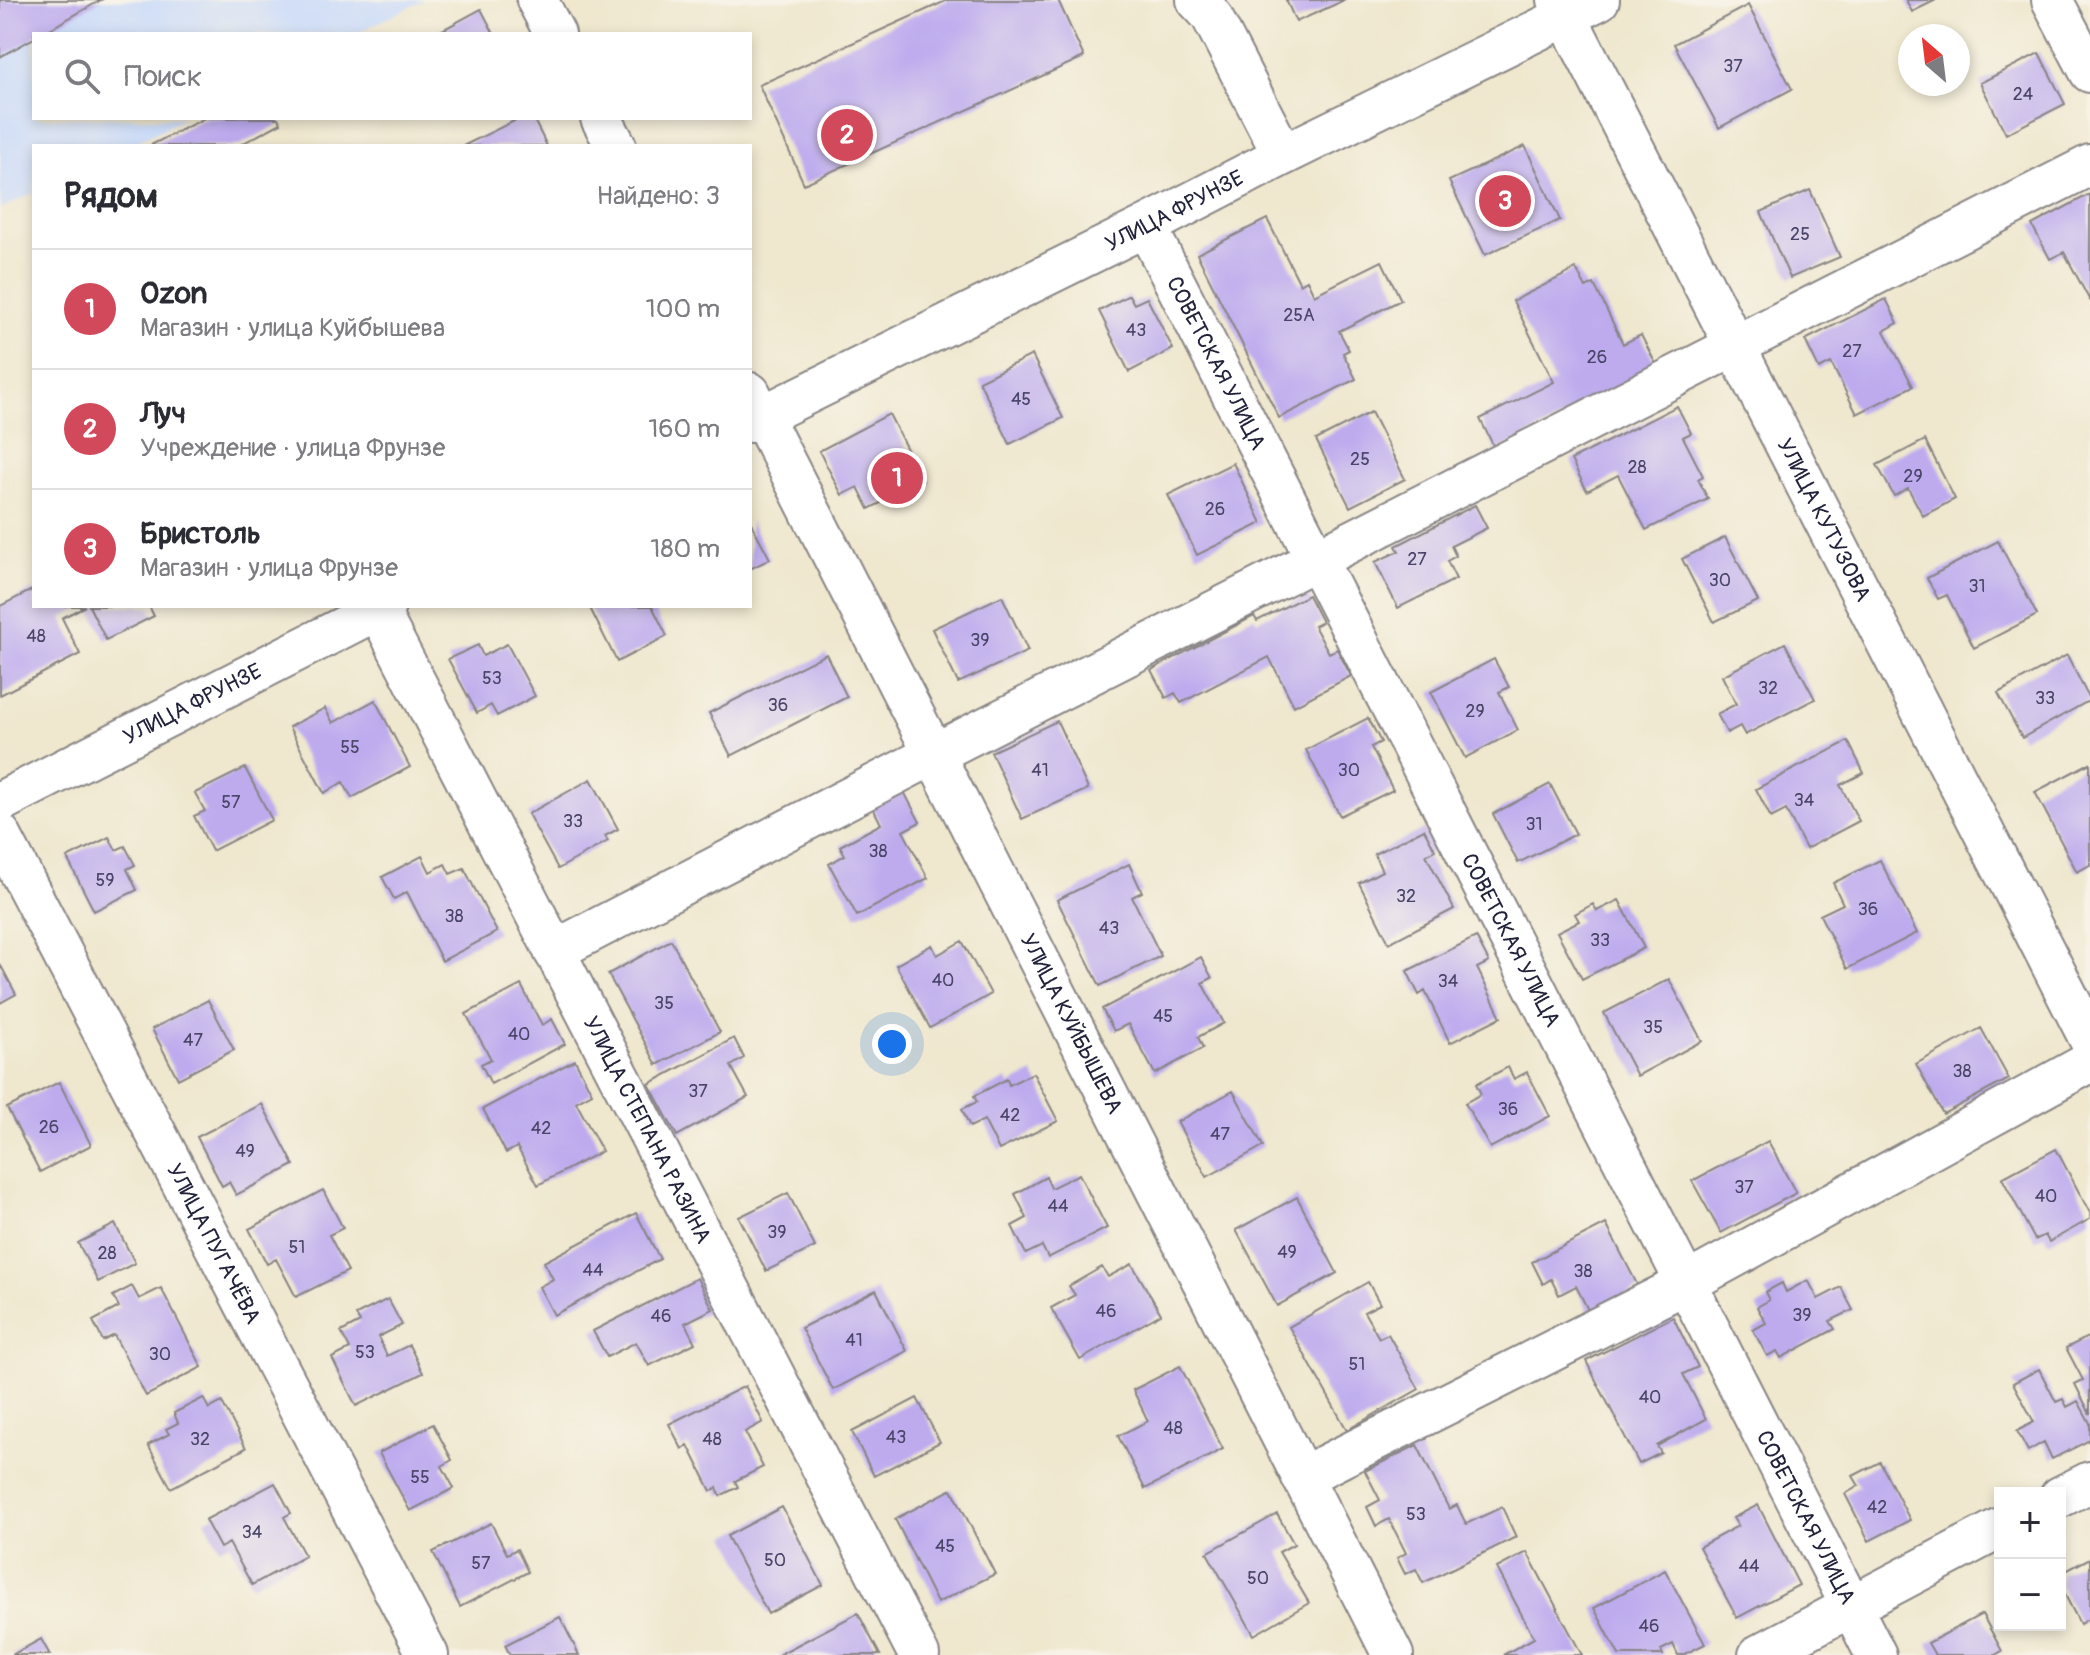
<!DOCTYPE html>
<html lang="ru">
<meta charset="utf-8">
<style>
body{margin:0;font-family:Pangolin,sans-serif;background:#f7f7f7;color:#2b2b33}
.controls{position:absolute;right:24px;bottom:24px;display:grid;overflow:hidden;border-radius:0px;box-shadow:0 4px 12px #0003}
.controls button{width:72px;height:72px;display:grid;place-items:center;padding:0;border:0;border-bottom:2px solid #e1e1e2;background:#fff;color:#2b2b33;font:40px sans-serif}
.compass{position:absolute;left:1898px;top:24px;width:72px;height:72px;border-radius:50%;background:#fff;box-shadow:0 4px 12px #0003;rotate:332deg}
.you{position:absolute;left:892px;top:1044px;width:28px;height:28px;margin:-20px;border:6px solid #fff;border-radius:50%;background:#1a73e8;box-shadow:0 0 0 12px #1a73e833}
.badge{display:grid;place-items:center;width:52px;height:52px;border-radius:50%;background:#d1495b;color:#fff;font-size:26px;font-weight:700}
.pin{position:absolute;translate:-50% -50%;border:4px solid #fff;box-shadow:0 2px 8px #0006}
.list{margin:0;padding:0;list-style:none}
h2{display:flex;justify-content:space-between;align-items:center;height:104px;margin:0;padding:0 32px;font-size:34px}
h2 small{font-size:26px;font-weight:400;color:#7c7c81}
.list li{display:grid;grid-template-columns:52px 1fr auto;gap:24px;align-items:center;box-sizing:border-box;height:120px;padding:0 32px;border-top:2px solid #e1e1e2}
.list b{display:block;font-size:30px;white-space:nowrap}
.list p{margin:0;font-size:26px;white-space:nowrap;color:#7c7c81}
.list em{font-size:26px;font-style:normal;color:#7c7c81}
.icon{flex:none;width:44px;height:44px;fill:none;stroke:currentColor;stroke-width:2;stroke-linecap:round;stroke-linejoin:round}
.map{position:relative;flex:none;width:2090px;height:1655px;overflow:hidden}
.search{position:absolute;background:#fff;box-shadow:0 4px 12px #0003;left:32px;top:32px;width:720px;height:88px;display:flex;align-items:center;gap:20px;box-sizing:border-box;padding:0 28px;border-radius:0px;color:#7c7c81;font-size:30px}
.panel{position:absolute;background:#fff;box-shadow:0 4px 12px #0003;left:32px;top:144px;width:720px;height:464px;border-radius:0px}
.map>svg:first-child{display:block}
</style>
<div class="map">
<svg width="2090" height="1655" viewBox="0 0 2090 1655">
<rect width="100%" height="100%" fill="#f7f3e8"/>
<filter id="ink" filterUnits="userSpaceOnUse"><feTurbulence type="fractalNoise" baseFrequency=".0125" numOctaves="2"/><feDisplacementMap in="SourceGraphic" scale="16" xChannelSelector="R" yChannelSelector="G"/><feConvolveMatrix kernelMatrix="1 2 1 2 8 2 1 2 1" color-interpolation-filters="sRGB"/></filter>
<filter id="wash" filterUnits="userSpaceOnUse"><feTurbulence type="fractalNoise" baseFrequency=".006" numOctaves="4" result="noise"/><feDisplacementMap in="SourceGraphic" scale="32" xChannelSelector="R" yChannelSelector="G"/><feGaussianBlur stdDeviation="1.8" result="paint"/><feColorMatrix in="noise" values="0 0 0 0 0 0 0 0 0 0 0 0 0 0 0 0 0 1.4 0 .05"/><feComposite in="paint" operator="in"/></filter>
<g filter="url(#wash)">
<rect width="100%" height="100%" fill="#efe7ce"/>
<path fill="#cbdbf9" d="M0,0H424L355,34H34V118H185L128,146H34V193L0,209Z"/>
<g id="blocks">
<path fill="#bdabee" d="M0,0H101L41,34H34V38L0,57Z
M948,0H1058L1084,57L804,184L759,85Z
M1286,0H1345L1296,22Z
M1906,0H1936L1912,12Z
M1748,5L1792,89L1719,128L1674,44Z
M481,9L494,34H435Z
M2039,53L2065,104L2006,134L1980,83Z
M205,118H278L281,123L238,146H149Z
M520,118H533L547,146H463Z
M1525,146L1560,220L1485,255L1449,181Z
M1810,190L1840,257L1790,278L1761,212Z
M2090,194V301L2064,252L2050,259L2032,225Z
M1267,219L1300,284L1307,280L1314,295L1382,261L1401,300L1339,331L1349,350L1343,353L1356,379L1279,418L1197,254Z
M1576,269L1586,288L1594,284L1623,344L1641,335L1659,370L1496,451L1480,419L1554,382L1513,301Z
M1129,295L1134,304L1147,298L1173,349L1129,372L1099,311Z
M1886,299L1898,323L1884,331L1913,386L1857,414L1831,363L1819,369L1805,340Z
M1032,355L1063,418L1010,444L979,381Z
M1677,406L1691,433L1683,437L1703,476L1698,479L1708,499L1646,530L1618,475L1587,491L1571,460Z
M1371,412L1405,479L1350,507L1316,440Z
M889,414L923,481L869,509L858,487L842,495L819,451Z
M1925,440L1955,499L1923,516L1908,488L1894,496L1877,465Z
M1233,463L1262,523L1197,555L1168,495Z
M1475,505L1487,528L1451,546L1456,556L1447,561L1456,579L1398,608L1375,562L1399,551L1396,546Z
M750,521L770,559L750,569Z
M1725,537L1758,601L1714,622L1682,559Z
M1998,541L2037,615L1974,648L1947,595L1938,599L1927,578Z
M34,589V606H85L62,618L80,654L0,695V606Z
M1308,595L1322,622L1314,626L1329,653L1337,649L1351,676L1294,706L1269,657L1181,703L1175,693L1166,698L1151,670L1254,616L1257,621Z
M1002,596L1028,651L958,683L932,629Z
M89,606H149L154,616L106,640Z
M589,606H652L667,636L617,662Z
M1785,643L1815,699L1745,735L1740,726L1727,733L1717,714L1736,704L1722,676Z
M507,644L535,696L497,716L491,705L477,713L448,659L478,645L483,656Z
M826,654L847,697L731,756L709,713Z
M2067,655L2090,700L2022,738L1998,693Z
M1494,659L1509,687L1499,692L1518,730L1465,758L1431,692Z
M375,700L410,767L352,798L343,782L324,793L289,727L325,708L333,723Z
M1368,718L1381,742L1371,747L1393,790L1340,816L1306,750Z
M1057,721L1088,789L1022,819L991,752Z
M1848,741L1864,773L1840,785L1859,821L1806,849L1786,810L1771,818L1756,789Z
M2090,763V865L2077,872L2035,792Z
M245,768L272,820L212,851L194,816L205,811L195,793Z
M591,779L618,829L605,836L608,841L558,869L528,814Z
M1550,784L1576,834L1518,863L1493,814Z
M903,790L920,822L903,831L928,878L857,916L829,864L845,855L840,846L881,824L872,806Z
M1424,829L1435,850L1426,855L1454,909L1389,943L1359,883L1382,871L1374,854Z
M109,837L116,850L125,846L135,865L127,869L137,890L94,911L67,858Z
M422,856L430,872L445,864L450,874L464,868L497,932L442,961L407,892L394,899L382,877Z
M1880,860L1917,933L1847,969L1820,915L1843,904L1833,883Z
M1129,864L1142,892L1132,897L1161,956L1100,986L1057,900Z
M1619,900L1644,948L1582,979L1557,932L1579,921L1575,914L1593,904L1597,911Z
M1476,937L1489,962L1477,968L1501,1017L1450,1043L1425,991L1419,995L1407,971Z
M671,940L720,1032L657,1065L608,974Z
M962,941L991,994L930,1028L896,965L932,945L937,955Z
M1201,957L1212,978L1202,983L1224,1023L1198,1037L1203,1048L1155,1074L1128,1024L1114,1031L1102,1009Z
M0,964L16,994L0,1003Z
M1669,979L1702,1041L1637,1076L1604,1013Z
M521,985L542,1025L552,1019L565,1044L491,1084L481,1064L491,1059L466,1014Z
M208,1000L234,1050L178,1079L152,1029Z
M1981,1028L2009,1079L1943,1114L1916,1064Z
M734,1038L744,1058L731,1066L748,1097L677,1136L649,1084Z
M575,1060L592,1093L576,1102L602,1151L538,1185L517,1147L506,1153L483,1109Z
M1508,1067L1514,1079L1527,1072L1550,1116L1490,1148L1465,1103L1481,1094L1476,1084Z
M1033,1073L1058,1121L999,1150L984,1120L970,1127L962,1109L977,1102L974,1096L1007,1079L1009,1085Z
M59,1082L91,1145L40,1172L7,1108Z
M1233,1091L1263,1146L1207,1177L1177,1122Z
M262,1104L294,1165L236,1195L229,1182L222,1186L197,1137Z
M1768,1141L1796,1193L1721,1233L1692,1181Z
M2056,1149L2090,1213V1219L2049,1242L2045,1235L2035,1240L2002,1178Z
M1079,1174L1107,1228L1048,1258L1042,1246L1026,1254L1012,1226L1027,1218L1015,1194L1046,1177L1051,1188Z
M323,1190L343,1228L329,1235L348,1271L296,1297L276,1259L267,1264L249,1229Z
M788,1193L815,1247L766,1271L739,1217Z
M1297,1197L1337,1273L1277,1306L1236,1230Z
M636,1213L660,1259L554,1315L539,1287L553,1279L544,1262Z
M115,1224L135,1263L98,1282L78,1243Z
M1606,1224L1639,1288L1590,1314L1576,1286L1559,1295L1551,1279L1543,1284L1532,1262Z
M1132,1264L1161,1314L1080,1360L1051,1308L1075,1295L1069,1286L1102,1267L1108,1277Z
M697,1278L713,1309L685,1323L695,1343L649,1366L636,1342L607,1357L593,1331Z
M1808,1280L1818,1299L1841,1287L1853,1310L1830,1321L1835,1329L1781,1358L1777,1351L1767,1356L1753,1330L1766,1323L1757,1307L1769,1300L1765,1292L1782,1283L1786,1292Z
M1368,1282L1380,1304L1364,1312L1379,1338L1388,1334L1419,1389L1347,1430L1289,1327Z
M132,1286L139,1299L161,1288L202,1367L146,1396L114,1335L103,1341L93,1321L119,1307L113,1296Z
M876,1290L907,1351L833,1390L801,1328Z
M388,1299L402,1325L378,1337L387,1356L409,1345L423,1373L356,1406L332,1358L350,1349L341,1332L360,1322L356,1315Z
M1673,1317L1698,1367L1683,1374L1706,1419L1657,1446L1661,1453L1639,1464L1586,1361Z
M2090,1336V1414L2075,1384L2083,1380L2066,1348Z
M1180,1366L1223,1449L1145,1489L1118,1436L1148,1421L1133,1390Z
M2039,1369L2056,1402L2063,1399L2067,1407L2078,1401L2090,1423V1440L2052,1459L2044,1442L2028,1451L2017,1431L2034,1422L2013,1383Z
M745,1386L763,1422L745,1432L763,1467L735,1481L738,1487L720,1496L717,1488L711,1491L688,1445L682,1449L669,1424Z
M203,1398L209,1409L222,1402L246,1448L171,1488L148,1445L169,1434L166,1429L178,1423L174,1413Z
M917,1398L940,1442L874,1476L852,1432Z
M433,1424L452,1460L442,1466L454,1488L410,1511L379,1453Z
M1417,1445L1449,1509L1457,1505L1466,1524L1502,1507L1516,1537L1423,1583L1416,1569L1405,1574L1397,1558L1406,1553L1389,1519L1376,1526L1367,1507L1380,1500L1365,1471Z
M1880,1462L1910,1520L1869,1541L1845,1494L1859,1486L1853,1476Z
M275,1483L291,1513L284,1517L305,1556L252,1585L229,1543L220,1548L205,1520Z
M952,1489L995,1574L937,1603L895,1519Z
M1758,1505L1799,1585L1737,1618L1699,1547L1738,1526L1733,1518Z
M782,1507L823,1585L768,1614L727,1536Z
M1277,1514L1294,1544L1279,1552L1309,1603L1254,1635L1207,1553Z
M491,1523L507,1554L517,1549L528,1572L460,1607L433,1552Z
M1527,1552L1582,1655H1503L1534,1638L1497,1568Z
M2090,1558V1618L2080,1624L2060,1585V1574Z
M1665,1570L1705,1644L1683,1655H1678L1673,1644L1661,1650L1663,1655H1619L1594,1608Z
M858,1613L880,1655H778Z
M1982,1614L2002,1651L1995,1655H1935L1928,1643Z
M560,1617L579,1655H510L505,1645Z
M41,1639L50,1655H12Z"/>
</g>
</g>
<g filter="url(#ink)">
<use href="#blocks" fill-opacity="0" stroke="#888484" stroke-width="2"/>
<g fill="none" stroke-linecap="round" stroke-linejoin="round">
<g stroke="#888484" stroke-width="44">
<g id="minor">
<path d="M537,0L555,34"/>
<path d="M1197,0L1211,15L1283,155"/>
<path id="s1" d="M1558,0L2090,1040"/>
<path d="M2052,0L2090,72"/>
<path d="M601,118L616,146"/>
<path id="s2" d="M1146,226L1876,1655"/>
<path id="s3" d="M750,393L1393,1655"/>
<path id="s4" d="M750,422L1146,226L1283,155L1599,0"/>
<path id="s5" d="M376,606L919,1655"/>
<path id="s6" d="M0,802L385,606"/>
<path id="s7" d="M0,834L428,1655"/>
<path d="M554,951L934,754L2090,165"/>
<path d="M1302,1477L1685,1284L2090,1062"/>
<path d="M2060,1497L2090,1482"/>
<path d="M1759,1655L2000,1528"/>
</g>
</g>
<use href="#minor" stroke="#fff" stroke-width="40"/>
</g>
</g>
<g text-anchor="middle" dominant-baseline="central" stroke-width="8" stroke-linejoin="round" paint-order="stroke">
<g font-size="18" fill="#494468">
<text x="1733" y="66">37</text>
<text x="2023" y="94">24</text>
<text x="1800" y="234">25</text>
<text x="1299" y="315">25А</text>
<text x="1136" y="330">43</text>
<text x="1852" y="351">27</text>
<text x="1597" y="357">26</text>
<text x="1021" y="399">45</text>
<text x="1360" y="459">25</text>
<text x="1637" y="467">28</text>
<text x="1913" y="476">29</text>
<text x="1215" y="509">26</text>
<text x="1417" y="559">27</text>
<text x="1720" y="580">30</text>
<text x="1977" y="586">31</text>
<text x="36" y="636">48</text>
<text x="980" y="640">39</text>
<text x="492" y="678">53</text>
<text x="1768" y="688">32</text>
<text x="2045" y="698">33</text>
<text x="778" y="705">36</text>
<text x="1475" y="711">29</text>
<text x="350" y="747">55</text>
<text x="1040" y="770">41</text>
<text x="1349" y="770">30</text>
<text x="1804" y="800">34</text>
<text x="231" y="802">57</text>
<text x="573" y="821">33</text>
<text x="1534" y="824">31</text>
<text x="878" y="851">38</text>
<text x="105" y="880">59</text>
<text x="1406" y="896">32</text>
<text x="1868" y="909">36</text>
<text x="454" y="916">38</text>
<text x="1109" y="928">43</text>
<text x="1600" y="940">33</text>
<text x="943" y="980">40</text>
<text x="1448" y="981">34</text>
<text x="664" y="1003">35</text>
<text x="1163" y="1016">45</text>
<text x="1653" y="1027">35</text>
<text x="519" y="1034">40</text>
<text x="193" y="1040">47</text>
<text x="1962" y="1071">38</text>
<text x="698" y="1091">37</text>
<text x="1508" y="1109">36</text>
<text x="1010" y="1115">42</text>
<text x="49" y="1127">26</text>
<text x="541" y="1128">42</text>
<text x="1220" y="1134">47</text>
<text x="245" y="1151">49</text>
<text x="1744" y="1187">37</text>
<text x="2046" y="1196">40</text>
<text x="1058" y="1206">44</text>
<text x="777" y="1232">39</text>
<text x="297" y="1247">51</text>
<text x="1287" y="1252">49</text>
<text x="107" y="1253">28</text>
<text x="593" y="1270">44</text>
<text x="1583" y="1271">38</text>
<text x="1106" y="1311">46</text>
<text x="1802" y="1315">39</text>
<text x="661" y="1316">46</text>
<text x="854" y="1340">41</text>
<text x="365" y="1352">53</text>
<text x="160" y="1354">30</text>
<text x="1357" y="1364">51</text>
<text x="1650" y="1397">40</text>
<text x="1173" y="1428">48</text>
<text x="896" y="1437">43</text>
<text x="200" y="1439">32</text>
<text x="712" y="1439">48</text>
<text x="420" y="1477">55</text>
<text x="1877" y="1507">42</text>
<text x="1416" y="1514">53</text>
<text x="252" y="1532">34</text>
<text x="945" y="1546">45</text>
<text x="775" y="1560">50</text>
<text x="481" y="1563">57</text>
<text x="1749" y="1566">44</text>
<text x="1258" y="1578">50</text>
<text x="1649" y="1626">46</text>
</g>
<g font-size="22" fill="#22223b" stroke="#f7f3e8">
<text stroke="none"><textPath href="#s4" startOffset="474">УЛИЦА ФРУНЗЕ</textPath></text>
<text stroke="none"><textPath href="#s2" startOffset="154">СОВЕТСКАЯ УЛИЦА</textPath></text>
<text stroke="none"><textPath href="#s1" startOffset="584">УЛИЦА КУТУЗОВА</textPath></text>
<text stroke="none"><textPath href="#s6" startOffset="216">УЛИЦА ФРУНЗЕ</textPath></text>
<text stroke="none"><textPath href="#s2" startOffset="802">СОВЕТСКАЯ УЛИЦА</textPath></text>
<text stroke="none"><textPath href="#s3" startOffset="708">УЛИЦА КУЙБЫШЕВА</textPath></text>
<text stroke="none"><textPath href="#s5" startOffset="590">УЛИЦА СТЕПАНА РАЗИНА</textPath></text>
<text stroke="none"><textPath href="#s7" startOffset="462">УЛИЦА ПУГАЧЁВА</textPath></text>
<text stroke="none"><textPath href="#s2" startOffset="1450">СОВЕТСКАЯ УЛИЦА</textPath></text>
</g>
</g>
</svg>
<div class="controls">
<button>+</button>
<button>−</button>
</div>
<svg class="compass" viewBox="-18 -18 36 36"><path d="M0-13l5 13h-10z" fill="#e53935"/><path d="M0 13l5-13h-10z" fill="#7c7c81"/></svg>
<div class="you"></div>
<div class="pin badge" style="left:897px;top:478px">1</div>
<div class="pin badge" style="left:847px;top:135px">2</div>
<div class="pin badge" style="left:1505px;top:201px">3</div>
<div class="search"><svg class="icon" aria-label="search" viewBox="0 0 24 24"><circle cx="10" cy="10" r="6"/><path d="M15 15l6 6"/></svg>Поиск</div>
<section class="panel">
<h2>Рядом<small>Найдено: 3</small></h2>
<ul class="list">
<li><span class="badge">1</span><div><b>Ozon</b><p>Магазин · улица Куйбышева</p></div><em>100 m</em></li>
<li><span class="badge">2</span><div><b>Луч</b><p>Учреждение · улица Фрунзе</p></div><em>160 m</em></li>
<li><span class="badge">3</span><div><b>Бристоль</b><p>Магазин · улица Фрунзе</p></div><em>180 m</em></li>
</ul>
</section>
</div>
